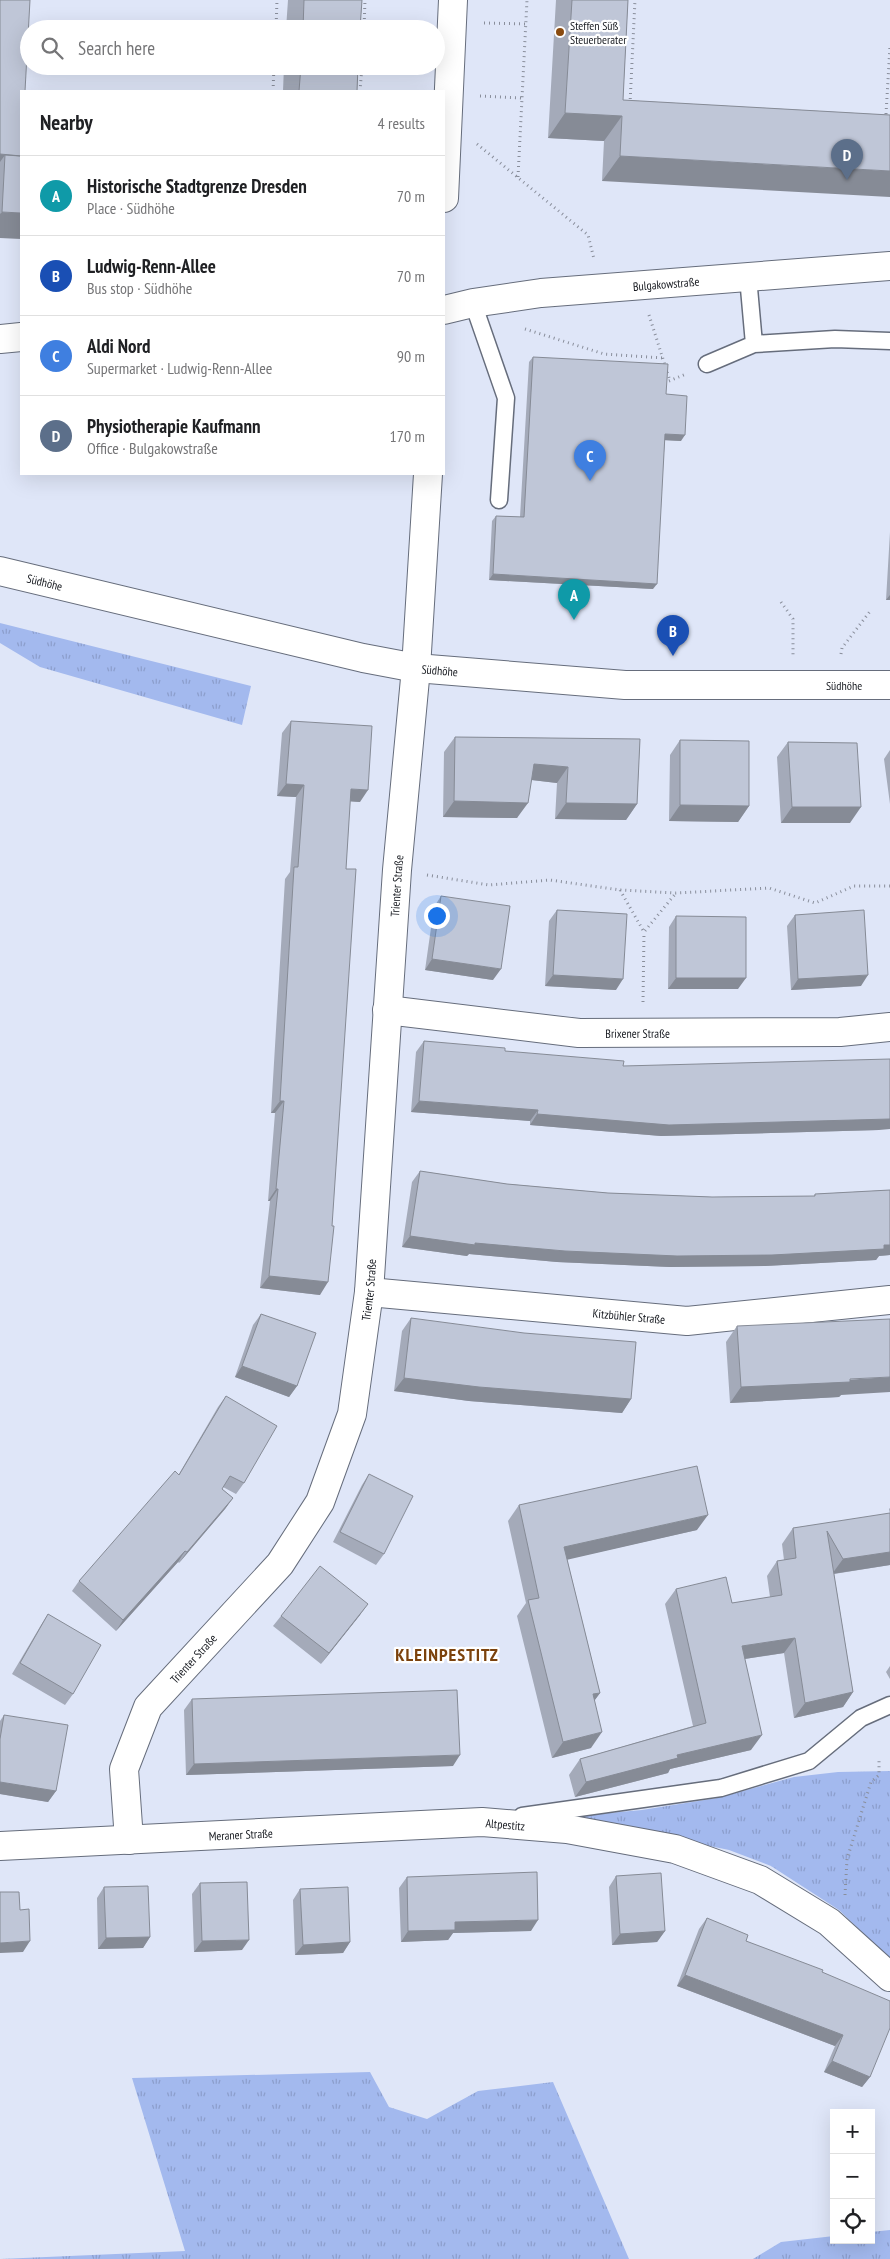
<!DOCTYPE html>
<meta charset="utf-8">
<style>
body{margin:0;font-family:"PT Sans Narrow",sans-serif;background:#f2f2f2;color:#202124}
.controls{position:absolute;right:15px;bottom:15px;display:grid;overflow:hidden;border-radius:0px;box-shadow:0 5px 20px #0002}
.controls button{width:45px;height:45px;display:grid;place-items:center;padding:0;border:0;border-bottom:1px solid #e0e0e0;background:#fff;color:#202124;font:25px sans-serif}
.you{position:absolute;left:436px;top:915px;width:18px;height:18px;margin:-12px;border:4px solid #fff;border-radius:50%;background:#1a73e8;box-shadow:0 0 0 8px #1a73e833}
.badge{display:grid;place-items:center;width:32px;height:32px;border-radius:50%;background:#894a0f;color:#fff;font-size:16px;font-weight:700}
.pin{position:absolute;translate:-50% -41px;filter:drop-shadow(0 1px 2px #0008)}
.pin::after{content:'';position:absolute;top:26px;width:18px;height:15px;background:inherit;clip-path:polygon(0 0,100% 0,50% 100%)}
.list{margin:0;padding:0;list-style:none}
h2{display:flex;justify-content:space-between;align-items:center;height:65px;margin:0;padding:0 20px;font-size:21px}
h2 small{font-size:16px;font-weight:400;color:#757577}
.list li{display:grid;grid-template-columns:32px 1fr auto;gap:15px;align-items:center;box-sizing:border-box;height:80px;padding:0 20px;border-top:1px solid #e0e0e0}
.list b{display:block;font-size:19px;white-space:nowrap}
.list p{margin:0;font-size:16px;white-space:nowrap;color:#757577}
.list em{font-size:16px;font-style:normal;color:#757577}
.icon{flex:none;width:28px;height:28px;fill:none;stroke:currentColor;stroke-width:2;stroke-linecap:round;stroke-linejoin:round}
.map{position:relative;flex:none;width:890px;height:2259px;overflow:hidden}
.search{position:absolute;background:#fff;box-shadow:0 5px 20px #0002;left:20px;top:20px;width:425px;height:55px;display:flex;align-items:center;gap:12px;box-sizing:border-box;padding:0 18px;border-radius:28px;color:#757577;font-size:19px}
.panel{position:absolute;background:#fff;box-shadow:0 5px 20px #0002;left:20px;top:90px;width:425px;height:385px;border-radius:0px}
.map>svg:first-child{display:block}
</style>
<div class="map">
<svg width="890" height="2259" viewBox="0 0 890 2259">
<defs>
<pattern id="grass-tufts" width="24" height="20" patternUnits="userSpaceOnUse" patternTransform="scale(1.25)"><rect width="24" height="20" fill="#a3b9ee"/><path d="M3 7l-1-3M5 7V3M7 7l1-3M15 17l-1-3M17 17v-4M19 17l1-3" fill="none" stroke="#8c9ecc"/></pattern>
</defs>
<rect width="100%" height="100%" fill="#dfe6f8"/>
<path fill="url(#grass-tufts)" d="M0,623L251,686L242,725L40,667L0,643Z
M890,1771V1959L839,1910L771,1866L729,1850L627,1829L552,1818L642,1810L717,1798L794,1777L838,1772Z
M370,2072L389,2107L427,2119L478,2091L553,2082L629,2259H0L185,2251L132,2078Z
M890,2230V2259H753L781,2242L834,2236V2240H871V2232Z"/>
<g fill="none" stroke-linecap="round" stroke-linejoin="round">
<g stroke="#666d7c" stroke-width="19">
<path id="lane" d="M748,277L754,344
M473,303L506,398L499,500
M707,364L754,344L835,339L890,341
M522,1816L721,1788L809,1761L861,1718L890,1705"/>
</g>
<g stroke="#666d7c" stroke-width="30">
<g id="street">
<path d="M444,198L453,0"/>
<path id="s1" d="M444,310L473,303L541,293L890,266"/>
<path d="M0,339L21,337"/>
<path id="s2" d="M387,1010L579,1033L840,1032L890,1027"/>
<path id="s3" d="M369,1292L687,1321L890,1300"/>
<path id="s4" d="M129,1840L124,1769L148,1707L280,1564L320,1502L352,1414L369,1292L397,870L416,668L428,474"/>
<path id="s5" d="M0,1846L482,1822L567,1829L675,1849L760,1880L829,1922L890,1977"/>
</g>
</g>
<g stroke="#666d7c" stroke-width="30">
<g id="secondary">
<path id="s6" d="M0,571L363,658L416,668L625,685H890"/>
</g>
</g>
<path stroke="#898e9b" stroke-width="3" stroke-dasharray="1 4" stroke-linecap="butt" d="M484,23L526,24
M276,29L277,0
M364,29L365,0
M273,91L274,66
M360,91L362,66
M480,96L522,98
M630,104L635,0
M886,114L890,46
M477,144L588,235L594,259
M518,177L527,0
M649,315L670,381
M525,329L604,354L663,358
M669,381L686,374
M781,602L793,619V655
M841,654L842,648L871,610
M427,875L489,885L550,880L620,890L676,893L769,888L815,903L854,886H890
M620,890L644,932L676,893
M643,1002L644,932
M845,1895L847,1859L871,1782L879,1775V1758"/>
<use href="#lane" stroke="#fff" stroke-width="16"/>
<use href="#street" stroke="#fff" stroke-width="28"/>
<use href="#secondary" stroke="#fff" stroke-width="28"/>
</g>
<path fill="#a4aab9" d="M0,0H30L0,238Z
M288,0H362L360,29H286Z
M556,0H628L623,100L890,115L602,181L604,141L548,138Z
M284,66H358L357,91H283Z
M533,357L666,394L681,441L665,440L653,589L489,580L492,521L496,516L520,517L529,362Z
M890,532V600H886Z
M291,721L360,802L350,801L320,1295L260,1288L270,1201H268L275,1113H271L285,879L290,872L296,797L277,796L282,733Z
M455,737L640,739L637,804L626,820L555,819L557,783L532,780L517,818L443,817L444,752Z
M680,740L749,806L738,822L669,821L670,755Z
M788,742L850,823H781L777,757Z
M890,750V804L884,759Z
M441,896L493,980L425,970L434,907Z
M557,910L616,990L545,986L549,921Z
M795,915L861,986L791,990L787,926Z
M676,916L738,989H668L669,927Z
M424,1041L623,1066L879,1130L661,1136L530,1125V1121L411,1112L416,1052Z
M420,1171L507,1184L608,1193L712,1197L814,1196L815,1194L890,1190V1255L879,1256L876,1260L765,1266L670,1267L557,1262L469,1254L467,1256L402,1247L412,1182Z
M261,1314L297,1386L289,1397L235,1377L253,1325Z
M411,1318L631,1399L622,1413L469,1401L394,1391L402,1331Z
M737,1326L841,1395L839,1397L730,1403L726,1342Z
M226,1396L244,1483L236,1494L223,1487L222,1489L233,1498L225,1509L179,1563L178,1562L116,1631L72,1591L79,1581L179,1474L218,1407Z
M369,1474L384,1554L376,1565L333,1542L362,1485Z
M519,1505L697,1530L567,1559L600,1693L594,1701L591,1748L552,1758L517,1616L526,1603L508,1521Z
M890,1508V1565L834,1574L853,1692L843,1707L794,1718L784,1653L745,1659L751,1750L670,1769L668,1773L575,1797L569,1775L580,1759L693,1726L665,1604L676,1589L732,1603L770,1597L767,1576L777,1561L784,1560L782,1544L793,1528L890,1514L889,1509Z
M48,1614L73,1694L65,1705L12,1674L41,1625Z
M360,1615L321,1664L273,1626L281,1616Z
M890,1666V1679L886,1672Z
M192,1699L453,1766L186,1775L184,1710Z
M4,1715L56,1791L48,1802L0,1794V1721Z
M616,1876L665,1931L657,1942L612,1945L609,1887Z
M407,1877L531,1931L453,1933L448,1940L401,1942L399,1888Z
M200,1883L242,1950L194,1952L192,1894Z
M104,1887L150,1937L143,1948L98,1949L97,1898Z
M300,1889L350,1942L343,1953L295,1955L293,1900Z
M707,1918L746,1941L822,1972L870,2077L862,2087L824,2072L835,2046L677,1986L699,1929Z"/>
<path fill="#868b96" d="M565,113L622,116L604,141L548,138Z
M0,154L21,156L5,155L0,162Z
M620,156L890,171V197L602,181Z
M2,212L21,213V239L0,238V214Z
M665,434L685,435L681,441L661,440Z
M493,574L657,584L653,589L489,580Z
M890,595V600H886Z
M534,764L568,767L557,783L523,779Z
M286,784L304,785L296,797L277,796Z
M351,789L368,790L360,802L343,801Z
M454,801L528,803L517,818L443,817Z
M566,803L637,804L626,820L555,819Z
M680,805L749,806L738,822L669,821Z
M792,807H861L850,823H781Z
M432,959L501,969L493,980L425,970Z
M553,975L623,979L616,990L545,986Z
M868,975L861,986L791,990L798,979Z
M676,978H746L738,989H668Z
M280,1101H284L275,1113H271Z
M419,1101L538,1110L530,1121L411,1112Z
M537,1114L890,1119V1129L879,1130L661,1136L530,1125Z
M276,1189H278L270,1201H268Z
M410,1236L475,1243L890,1245V1255L879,1256L876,1260L765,1266L670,1267L557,1262L469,1254L467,1256L402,1247Z
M269,1276L328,1282L320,1295L260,1288Z
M242,1366L297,1386L289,1397L235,1377Z
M890,1377V1392L841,1395L839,1397L730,1403L741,1387Z
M404,1378L631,1399L622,1413L469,1401L394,1391Z
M233,1498L225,1509L179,1563L187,1552Z
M708,1515L697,1530L553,1563L564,1547Z
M185,1551L178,1562L116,1631L123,1620Z
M890,1552V1565L832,1574L843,1559Z
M368,1604L360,1615L321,1664L329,1653Z
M795,1638L784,1653L731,1661L742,1646Z
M853,1692L843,1707L794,1718L805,1703Z
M600,1693L589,1708L593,1694Z
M602,1732L591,1748L552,1758L563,1742Z
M762,1735L751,1750L670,1769L668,1773L575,1797L586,1782L677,1755Z
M460,1755L453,1766L186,1775L194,1764Z
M0,1782L56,1791L48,1802L0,1794Z
M538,1920L531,1931L453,1933L448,1940L401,1942L408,1931L455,1922Z
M665,1931L657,1942L612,1945L620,1934Z
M150,1937L143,1948L98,1949L106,1938Z
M249,1940L242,1950L194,1952L202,1941Z
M30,1941L23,1952L0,1953V1943Z
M350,1942L343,1953L295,1955L303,1945Z
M685,1975L843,2035L835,2046L677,1986Z
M832,2061L870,2077L862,2087L824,2072Z"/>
<path fill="#bfc6d7" stroke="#868b96" d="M0,0H30L25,91H21V156L0,154Z
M304,0H362L360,29H303Z
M572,0H628L623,100L890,115V171L620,156L622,116L565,113Z
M301,66H358L357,91H299Z
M5,155L21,156V213L2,212Z
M533,357L668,364L666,394L687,396L685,435L665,434L657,584L493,574L496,516L524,517Z
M291,721L372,726L368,790L351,789L346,869H356L332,1226H334L328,1282L269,1276L278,1189H276L284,1101H280L294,867H298L304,785L286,784Z
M455,737L640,739L637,804L566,803L568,767L534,764L528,803L454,801Z
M680,740L749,741V806L680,805Z
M788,742L857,743L861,807H792Z
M441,896L510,906L501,969L432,959Z
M557,910L627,914L623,979L553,975Z
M864,910L868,975L798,979L795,915Z
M676,916L746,917V978H676Z
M424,1041L505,1048V1051L624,1061L623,1066L890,1059V1119L669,1125L537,1114L538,1110L419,1101Z
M420,1171L507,1184L608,1193L712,1197L815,1196V1194L890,1190V1245H884V1249L772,1255L677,1256L565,1251L475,1243V1245L410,1236Z
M261,1314L316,1333L297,1386L242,1366Z
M411,1318L524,1333L636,1342L631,1399L479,1387L404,1378Z
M890,1319V1377L850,1379V1382L741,1387L737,1326Z
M226,1396L277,1426L244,1483L230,1476L222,1489L233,1498L187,1552L185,1551L123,1620L79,1581L175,1471L179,1475Z
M697,1466L708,1515L564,1547L600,1693L593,1694L602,1732L563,1742L528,1600L539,1598L519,1505Z
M369,1474L413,1496L384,1554L340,1532Z
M890,1513V1552L843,1559L827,1531L853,1692L805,1703L795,1638L742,1646L762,1735L677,1755L678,1758L586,1782L580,1759L706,1723L676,1589L726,1577L732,1603L782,1595L777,1561L796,1558L793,1528Z
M320,1566L368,1604L329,1653L281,1616Z
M48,1614L101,1645L73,1694L20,1663Z
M457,1690L460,1755L194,1764L192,1699Z
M4,1715L68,1725L56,1791L0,1782V1739Z
M537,1872L538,1920L455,1922V1930L408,1931L407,1877Z
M661,1873L665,1931L620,1934L616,1876Z
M247,1882L249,1940L202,1941L200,1883Z
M148,1886L150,1937L106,1938L104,1887Z
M348,1887L350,1942L303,1945L300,1889Z
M0,1892H19L20,1910L29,1909L30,1941L0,1943Z
M707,1918L748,1935L746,1941L823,1970L822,1972L890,2001V2028L870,2077L832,2061L843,2035L685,1975Z"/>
<circle fill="#894a0f" stroke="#fff" stroke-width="2" cx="560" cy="32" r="5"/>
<g text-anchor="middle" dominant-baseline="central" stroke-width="4.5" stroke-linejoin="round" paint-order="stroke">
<g font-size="12" fill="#171a20" stroke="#fff" text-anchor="start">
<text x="570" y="25">Steffen Süß<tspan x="570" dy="14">Steuerberater</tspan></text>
</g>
<g font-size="12" fill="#171a20" stroke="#fff">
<text stroke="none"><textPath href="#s1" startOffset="224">Bulgakowstraße</textPath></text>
<text stroke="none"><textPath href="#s6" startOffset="46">Südhöhe</textPath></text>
<text stroke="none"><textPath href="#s6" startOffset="451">Südhöhe</textPath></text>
<text stroke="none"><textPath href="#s6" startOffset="856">Südhöhe</textPath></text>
<text stroke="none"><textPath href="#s4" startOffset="1030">Trienter Straße</textPath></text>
<text stroke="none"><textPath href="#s2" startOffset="252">Brixener Straße</textPath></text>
<text stroke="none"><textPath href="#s4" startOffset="625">Trienter Straße</textPath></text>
<text stroke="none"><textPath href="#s3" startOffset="261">Kitzbühler Straße</textPath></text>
<text stroke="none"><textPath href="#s4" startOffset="204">Trienter Straße</textPath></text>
<text stroke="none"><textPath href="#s5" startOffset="506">Altpestitz</textPath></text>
<text stroke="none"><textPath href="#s5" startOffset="241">Meraner Straße</textPath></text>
</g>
<g font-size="18" font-weight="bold" letter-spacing="1" fill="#7b420d" stroke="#fff">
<text x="447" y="1654">KLEINPESTITZ</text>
</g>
</g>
</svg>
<div class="controls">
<button>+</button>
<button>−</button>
<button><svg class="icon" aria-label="locate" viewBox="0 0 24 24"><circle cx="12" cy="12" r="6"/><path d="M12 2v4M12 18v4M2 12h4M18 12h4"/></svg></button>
</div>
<div class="you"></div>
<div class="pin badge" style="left:574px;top:620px;background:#0f9aa8">A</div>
<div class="pin badge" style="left:673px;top:656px;background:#1a4fb4">B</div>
<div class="pin badge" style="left:590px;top:481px;background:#3f7fe0">C</div>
<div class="pin badge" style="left:847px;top:180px;background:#5c6f8a">D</div>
<div class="search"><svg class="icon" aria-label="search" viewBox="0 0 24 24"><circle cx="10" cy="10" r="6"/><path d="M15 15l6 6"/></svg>Search here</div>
<section class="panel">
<h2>Nearby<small>4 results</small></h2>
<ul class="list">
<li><span class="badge" style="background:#0f9aa8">A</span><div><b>Historische Stadtgrenze Dresden</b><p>Place · Südhöhe</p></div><em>70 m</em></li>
<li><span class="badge" style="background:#1a4fb4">B</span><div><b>Ludwig-Renn-Allee</b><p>Bus stop · Südhöhe</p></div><em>70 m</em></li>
<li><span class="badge" style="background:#3f7fe0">C</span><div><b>Aldi Nord</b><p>Supermarket · Ludwig-Renn-Allee</p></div><em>90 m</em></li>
<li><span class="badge" style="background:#5c6f8a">D</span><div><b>Physiotherapie Kaufmann</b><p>Office · Bulgakowstraße</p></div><em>170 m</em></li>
</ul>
</section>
</div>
